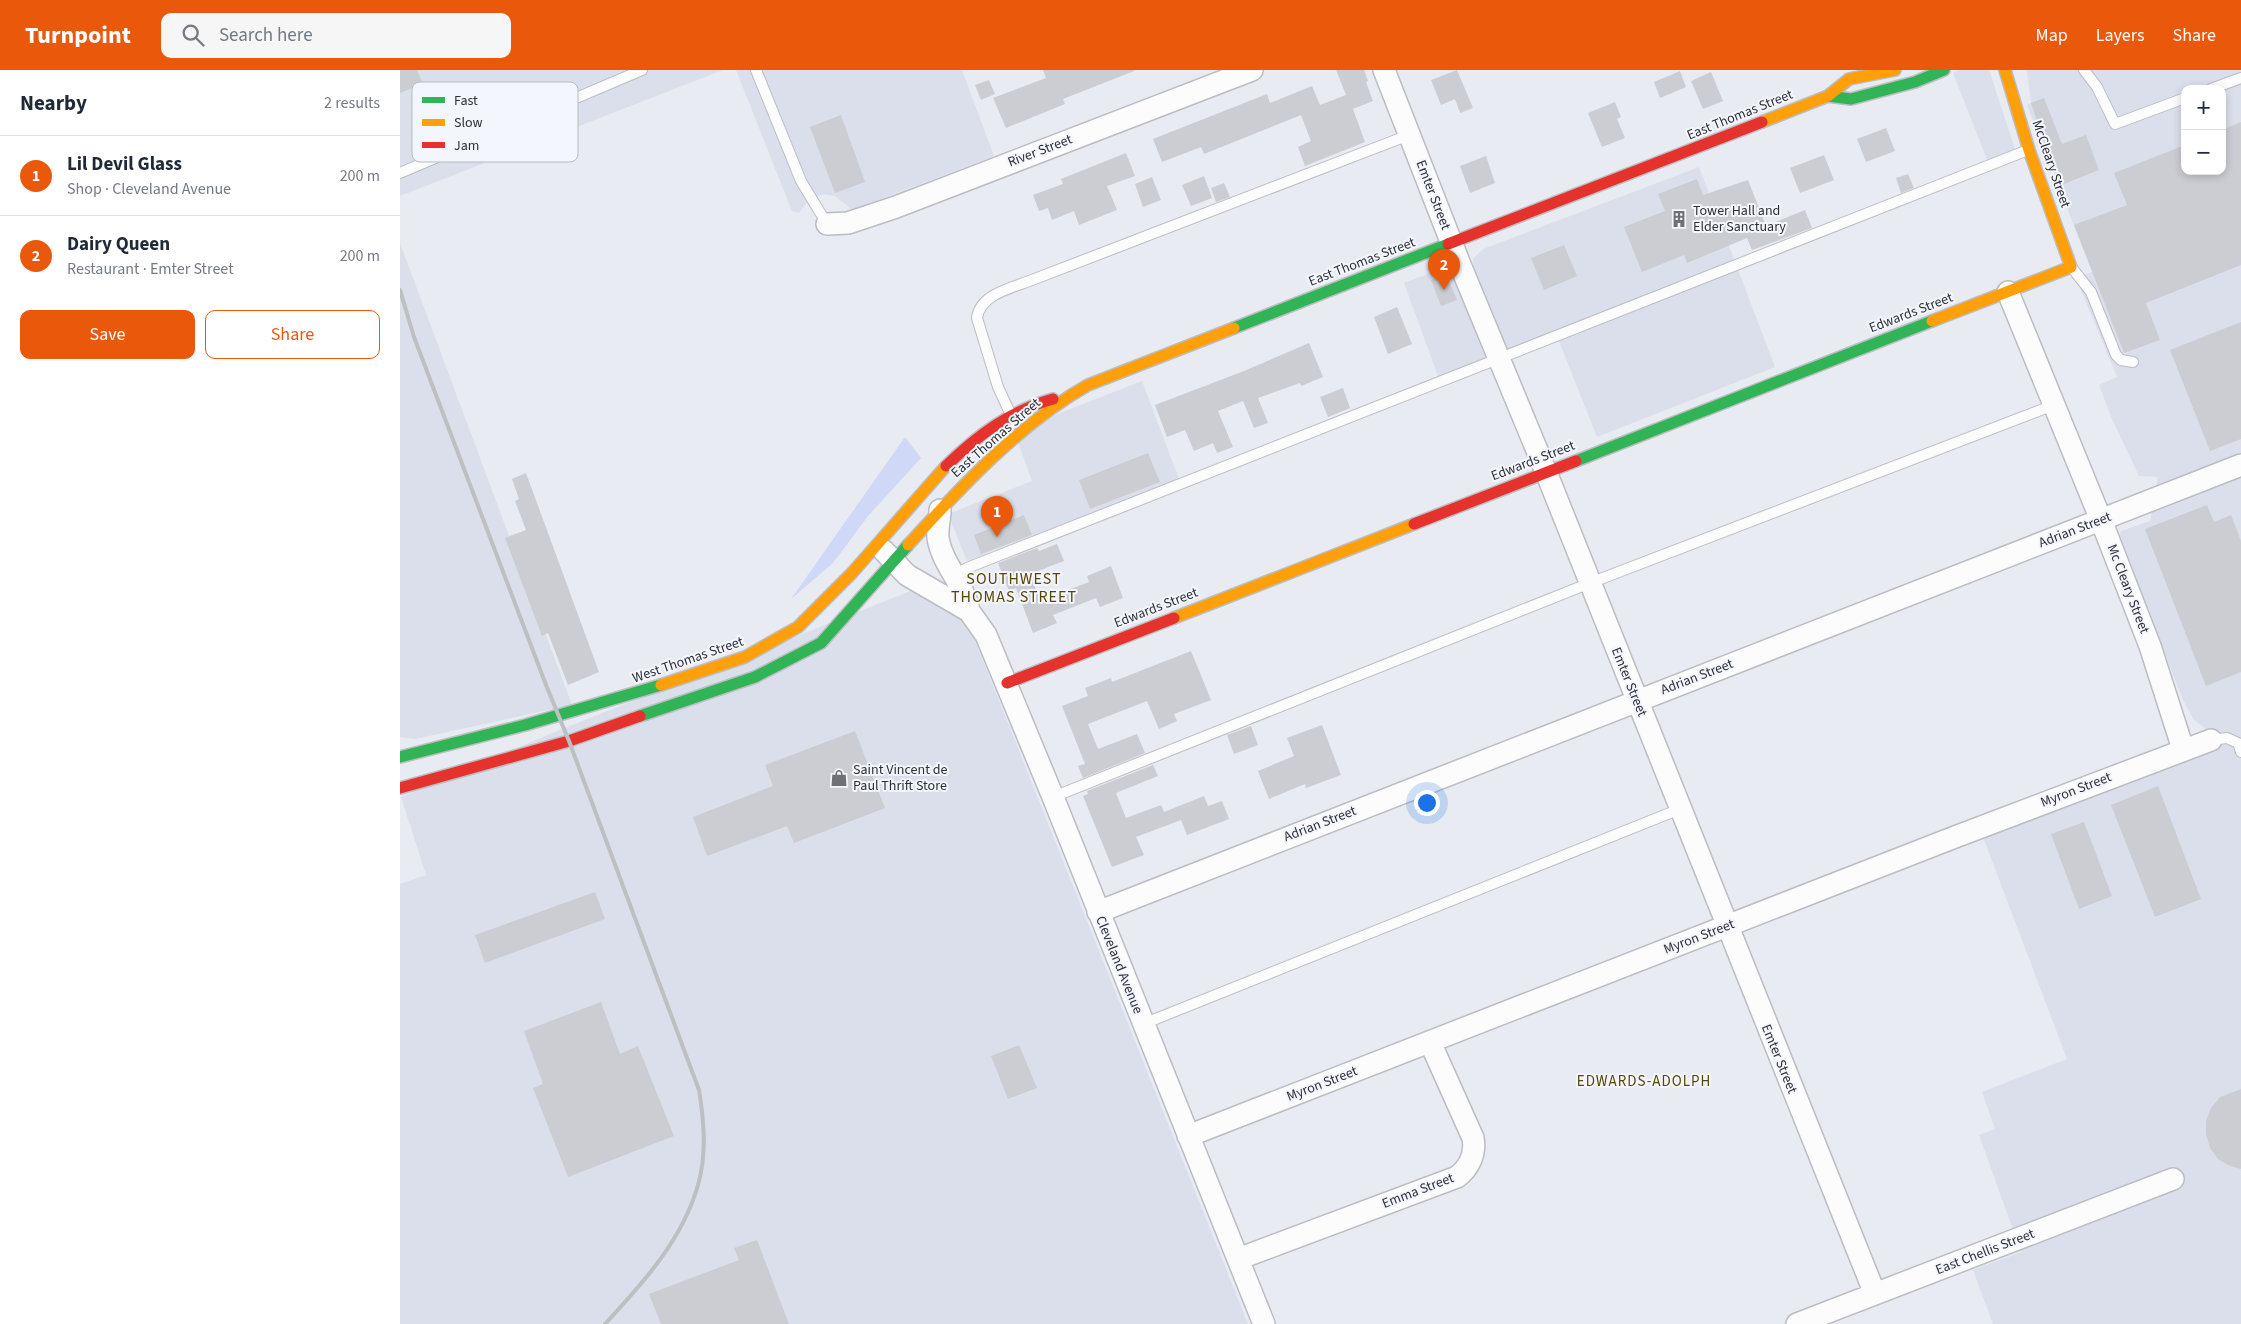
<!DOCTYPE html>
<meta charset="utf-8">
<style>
body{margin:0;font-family:"Source Sans 3",sans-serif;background:#f6f6f7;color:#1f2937}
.controls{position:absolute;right:15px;top:15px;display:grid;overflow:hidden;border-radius:10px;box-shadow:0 2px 8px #0003}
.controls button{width:45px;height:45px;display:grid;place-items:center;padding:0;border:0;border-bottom:1px solid #e0e1e3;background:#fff;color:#1f2937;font:25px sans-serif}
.you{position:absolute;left:1026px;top:732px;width:18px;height:18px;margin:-12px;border:4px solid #fff;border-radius:50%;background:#1a73e8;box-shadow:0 0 0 8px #1a73e833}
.badge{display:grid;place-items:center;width:32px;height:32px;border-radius:50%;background:#ea580c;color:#fff;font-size:16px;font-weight:700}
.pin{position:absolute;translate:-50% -41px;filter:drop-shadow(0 1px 2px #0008)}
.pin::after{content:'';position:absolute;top:26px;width:18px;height:15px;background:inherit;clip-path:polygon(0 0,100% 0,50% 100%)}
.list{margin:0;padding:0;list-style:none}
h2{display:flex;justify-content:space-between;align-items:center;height:65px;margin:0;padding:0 20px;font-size:21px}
h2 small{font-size:16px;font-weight:400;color:#747a83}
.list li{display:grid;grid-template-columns:32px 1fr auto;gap:15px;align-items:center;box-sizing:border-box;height:80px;padding:0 20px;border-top:1px solid #e0e1e3}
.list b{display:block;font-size:19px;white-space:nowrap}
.list p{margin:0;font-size:16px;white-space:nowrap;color:#747a83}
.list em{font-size:16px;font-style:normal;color:#747a83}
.actions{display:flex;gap:10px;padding:15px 20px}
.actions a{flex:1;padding:11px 0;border:1px solid #ea580c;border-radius:10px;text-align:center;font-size:18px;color:#ea580c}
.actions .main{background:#ea580c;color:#fff}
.icon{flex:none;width:28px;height:28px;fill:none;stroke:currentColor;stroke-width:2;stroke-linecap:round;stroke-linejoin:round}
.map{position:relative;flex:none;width:1841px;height:1254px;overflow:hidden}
header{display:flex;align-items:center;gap:30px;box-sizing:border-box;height:70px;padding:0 25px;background:#ea580c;color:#fff}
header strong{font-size:24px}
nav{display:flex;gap:28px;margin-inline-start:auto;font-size:18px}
.search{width:350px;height:45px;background:#f6f6f7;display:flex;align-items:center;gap:12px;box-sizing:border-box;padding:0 18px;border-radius:10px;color:#747a83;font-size:19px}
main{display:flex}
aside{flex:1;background:#fff}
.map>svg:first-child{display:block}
</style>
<header>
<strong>Turnpoint</strong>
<div class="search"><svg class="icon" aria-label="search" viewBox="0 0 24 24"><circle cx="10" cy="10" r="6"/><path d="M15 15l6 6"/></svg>Search here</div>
<nav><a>Map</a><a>Layers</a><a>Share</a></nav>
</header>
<main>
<aside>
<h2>Nearby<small>2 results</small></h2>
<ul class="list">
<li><span class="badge">1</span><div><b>Lil Devil Glass</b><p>Shop · Cleveland Avenue</p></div><em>200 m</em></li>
<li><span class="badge">2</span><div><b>Dairy Queen</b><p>Restaurant · Emter Street</p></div><em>200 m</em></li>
</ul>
<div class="actions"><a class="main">Save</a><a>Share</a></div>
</aside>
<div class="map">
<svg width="1841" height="1254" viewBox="0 0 1841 1254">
<rect width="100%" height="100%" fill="#e8ebf2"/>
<path fill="#dadfeb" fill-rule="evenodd" d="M0,0H323L0,126Z
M336,0H562L594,86L457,138L451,139L435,126L423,124L409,130L399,143L392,141Z
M1559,0H1589L1616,82L1588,92L1553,3Z
M1627,0H1841V1254H1593L1573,1200L1621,1182L1579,1065L1595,1059L1582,1022L1667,989L1583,767L1794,687L1802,686L1806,659L1794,650L1783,630L1746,534L1718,469L1721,461L1750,451L1758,407L1739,406L1712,349L1699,315L1717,307L1676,208L1692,202L1627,35L1631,33ZM1785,19H1822V101H1785Z
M1299,97L1375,297L1197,367L1155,261L1105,280L1074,197L1073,189L1083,179Z
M0,173L172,635L15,669L0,667Z
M1046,197L1050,199L1053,204L1087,287L1038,306L1004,213Z
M742,311L779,409L567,491L548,444L632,411L614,361Z
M536,511L549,514L556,523L848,1254H0V814L26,805L1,727L157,661Z"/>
<path fill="#d0d8f8" d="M505,367L521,388L468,446L433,493L391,529Z"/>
<path fill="#cbcdd2" d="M0,0H17L23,14L0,23Z
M643,0H734V1L663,29L665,34L606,58L593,28L646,8Z
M936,0H964L968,11L966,12L973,31L953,39L965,72L905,96L898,77L911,71L901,45L804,84L801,77L762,92L753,69L867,24L870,33L912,16L920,35L946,25Z
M1057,0L1073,38L1060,43L1055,29L1041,35L1031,10Z
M1280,1L1286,17L1260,28L1254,12Z
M1311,2L1323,31L1303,39L1291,11Z
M589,10L595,24L581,30L575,15Z
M1644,28L1662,74L1686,65L1699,100L1659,116L1631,33Z
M1215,32L1221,47L1217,49L1225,68L1202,77L1188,43Z
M441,45L465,112L435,123L410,57Z
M1841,52V195L1746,233L1760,270L1724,283L1674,155L1727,135L1714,103L1785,75V101H1822V60Z
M1486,58L1495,81L1466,92L1457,69Z
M726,83L735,106L707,116L717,140L679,155L674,141L652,150L648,138L639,141L633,125L663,114L661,109Z
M1424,85L1434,110L1400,123L1390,98Z
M1086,86L1095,113L1070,123L1060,96Z
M1508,104L1514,118L1501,123L1496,108Z
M804,106L812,128L791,136L782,115Z
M752,107L761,130L743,137L735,114Z
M1297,109L1303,125L1348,110L1366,156L1405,140L1412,158L1352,180L1347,168L1287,193L1284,185L1242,202L1224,157L1265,141L1258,124Z
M824,113L830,127L816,132L811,118Z
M1164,175L1177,206L1144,220L1131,188Z
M1046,204L1057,230L1041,236L1031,210Z
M997,237L1012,274L988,284L974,247Z
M1841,252V369L1810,381L1770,280Z
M909,273L923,307L901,316L900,313L858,328L868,353L854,358L843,331L818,341L833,377L817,383L813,373L794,381L785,360L767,367L755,335L844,301Z
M943,318L950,338L928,347L920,327Z
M748,383L760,412L690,439L679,410Z
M126,403L199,602L168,615L148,563L142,566L105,468L126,460L115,431L119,429L112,409Z
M1807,435L1814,452L1831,445L1841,471V602L1806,616L1745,459Z
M624,445L632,465L581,484L574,465Z
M657,474L664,491L630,504L639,528L642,530L689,512L687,506L711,496L723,528L700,537L696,528L653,545L657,553L633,563L616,518L609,521L598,493L637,478L639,481Z
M791,581L811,630L774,644L777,651L759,659L747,631L688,654L698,679L737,664L745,683L683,708L678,696L685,694L662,636L688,626L685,618L711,608L712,612Z
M922,655L941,705L906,718L905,714L869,729L858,701L894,686L887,668Z
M851,656L858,675L834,684L827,665Z
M455,661L485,738L394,773L387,756L307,786L293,747L373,716L365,695Z
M753,695L758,706L716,723L726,748L761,735L764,742L804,726L808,736L822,731L829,749L787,765L781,750L736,767L744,785L712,797L683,726L688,724L687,721Z
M1758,716L1801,829L1755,847L1711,735Z
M1684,752L1712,826L1679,839L1651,764Z
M195,822L205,849L85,893L75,865Z
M201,932L220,984L238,976L274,1066L168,1107L133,1018L143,1014L124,961Z
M619,975L637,1018L608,1029L591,986Z
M1841,1019V1099L1830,1096L1818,1089L1810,1078L1806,1064V1051L1811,1038L1820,1027Z
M357,1170L389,1254H261L249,1224L339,1190L334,1178Z"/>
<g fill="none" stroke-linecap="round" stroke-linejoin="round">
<g stroke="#bbbdc2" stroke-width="12">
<path id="lane" d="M356,0L401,111L427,154
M1684,0L1697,17L1715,54L1785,28
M1811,19L1841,8
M0,103L242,0
M1672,198L1691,222L1716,285L1721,290L1733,292
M610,343L598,317L577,248C580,224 612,218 632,210L1009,65
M555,504L567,498L1628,80
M1811,670L1827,668L1838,673L1841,682
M653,727L1190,513L1654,335
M743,954L1280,739"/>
</g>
<g stroke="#bbbdc2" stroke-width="24">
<path id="street" d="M984,0L1059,192L1146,402L1475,1224
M427,154L448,153L496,137L852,0
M1608,222L1701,450L1750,576L1783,679
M540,440C540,449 537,459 538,468C542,494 564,513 569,541
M484,481L507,505L569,541L586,565L653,727L864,1254
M698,842L1841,395
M788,1066L1555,767L1811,670
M838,1189L1057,1107C1069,1098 1076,1084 1073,1068L1030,972
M1397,1254L1773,1109"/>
</g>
<g stroke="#bbbdc2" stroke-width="14">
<path id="fast" d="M1428,26L1451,29L1515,12L1544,0
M834,258L1048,174
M1176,391L1532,251
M240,646L355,607L421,573L508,475
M0,687L125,655L261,615"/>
</g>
<g stroke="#bbbdc2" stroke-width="14">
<path id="slow" d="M1362,52L1428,26L1449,9L1495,0
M1532,251L1671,197L1629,80L1605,0
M508,475C561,417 619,354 688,315L834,258
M774,548L1014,454
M261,615L345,587L398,557L452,503L546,396"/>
</g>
<g stroke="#bbbdc2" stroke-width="14">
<path id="jam" d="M1048,174L1362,52
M546,396C578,365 610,341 653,329
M1014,454L1176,391
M607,613L774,548
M0,718L169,671L240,646"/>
</g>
<use href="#lane" stroke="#fcfcfd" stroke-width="10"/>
<use href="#street" stroke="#fcfcfd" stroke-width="21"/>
<use href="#fast" stroke="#30b455" stroke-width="11"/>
<use href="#slow" stroke="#ff9f0a" stroke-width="11"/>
<use href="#jam" stroke="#e5322d" stroke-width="11"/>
<path stroke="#bebfc1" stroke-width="4" d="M0,220L14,267L146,615L169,671L299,1020C304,1051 307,1084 298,1115C283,1169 243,1213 205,1254"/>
</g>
<defs>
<g id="building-bare" transform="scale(1.35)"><path d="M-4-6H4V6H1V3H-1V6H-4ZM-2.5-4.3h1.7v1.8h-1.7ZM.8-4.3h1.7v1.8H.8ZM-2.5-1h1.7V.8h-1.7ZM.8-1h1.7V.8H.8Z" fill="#6f7176" stroke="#f4f6fe" stroke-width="2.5" paint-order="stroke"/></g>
<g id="shop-bare" transform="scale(1.35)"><path d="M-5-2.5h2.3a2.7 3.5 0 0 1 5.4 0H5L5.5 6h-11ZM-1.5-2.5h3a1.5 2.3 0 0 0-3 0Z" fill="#6f7176" stroke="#f4f6fe" stroke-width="2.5" paint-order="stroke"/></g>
</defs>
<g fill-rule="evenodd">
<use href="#building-bare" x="1279" y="149"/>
<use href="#shop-bare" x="439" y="708"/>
</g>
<g text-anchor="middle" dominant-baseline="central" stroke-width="4" stroke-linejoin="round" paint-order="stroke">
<g font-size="14" fill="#2e3034" stroke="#f4f6fe">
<text transform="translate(1340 45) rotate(-22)">East Thomas Street</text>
<text transform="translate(640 81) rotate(-21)">River Street</text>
<text transform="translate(1651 94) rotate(71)">McCleary Street</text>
<text transform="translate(1033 125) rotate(69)">Emter Street</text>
<text transform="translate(962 192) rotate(-21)">East Thomas Street</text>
<text transform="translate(1511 243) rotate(-21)">Edwards Street</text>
<text transform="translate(596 368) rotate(-41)">East Thomas Street</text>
<text transform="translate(1133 391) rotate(-21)">Edwards Street</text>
<text transform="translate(1675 460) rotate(-21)">Adrian Street</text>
<text transform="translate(1728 519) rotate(69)">Mc Cleary Street</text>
<text transform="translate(756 538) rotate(-21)">Edwards Street</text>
<text transform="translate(288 590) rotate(-19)">West Thomas Street</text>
<text transform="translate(1297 607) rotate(-21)">Adrian Street</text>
<text transform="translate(1229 612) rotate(68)">Emter Street</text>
<text transform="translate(1676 720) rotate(-21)">Myron Street</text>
<text transform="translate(920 754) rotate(-21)">Adrian Street</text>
<text transform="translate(1299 867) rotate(-21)">Myron Street</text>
<text transform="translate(719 895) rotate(68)">Cleveland Avenue</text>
<text transform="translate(1379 989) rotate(68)">Emter Street</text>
<text transform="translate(922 1014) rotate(-21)">Myron Street</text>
<text transform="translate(1018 1121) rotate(-21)">Emma Street</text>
<text transform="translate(1585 1182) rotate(-21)">East Chellis Street</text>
</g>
<g font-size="14" fill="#2e3034" stroke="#f4f6fe" text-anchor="start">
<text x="1293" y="141">Tower Hall and<tspan x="1293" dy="16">Elder Sanctuary</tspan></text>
<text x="453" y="700">Saint Vincent de<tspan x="453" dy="16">Paul Thrift Store</tspan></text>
</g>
<g font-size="15" letter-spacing="1" fill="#574705" stroke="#f4f6fe">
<text x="1244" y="1011">EDWARDS-ADOLPH</text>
</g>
<g font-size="16" letter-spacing="1" fill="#574705" stroke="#f4f6fe">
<text x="614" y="509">SOUTHWEST<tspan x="614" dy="18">THOMAS STREET</tspan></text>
</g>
</g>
<rect x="12" y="12" width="166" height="80" rx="8" fill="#f4f6fe" stroke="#b9bbc1" stroke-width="1"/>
<rect x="22" y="27" width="23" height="6" fill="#30b455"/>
<rect x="22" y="49" width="23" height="7" fill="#ff9f0a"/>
<rect x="22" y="72" width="23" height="6" fill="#e5322d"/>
<g font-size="14" fill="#2e3034">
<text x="54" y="35">Fast</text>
<text x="54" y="57">Slow</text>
<text x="54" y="80">Jam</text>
</g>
</svg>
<div class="controls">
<button>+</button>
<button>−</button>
</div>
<div class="you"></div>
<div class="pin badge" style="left:597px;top:467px">1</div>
<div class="pin badge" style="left:1044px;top:220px">2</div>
</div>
</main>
